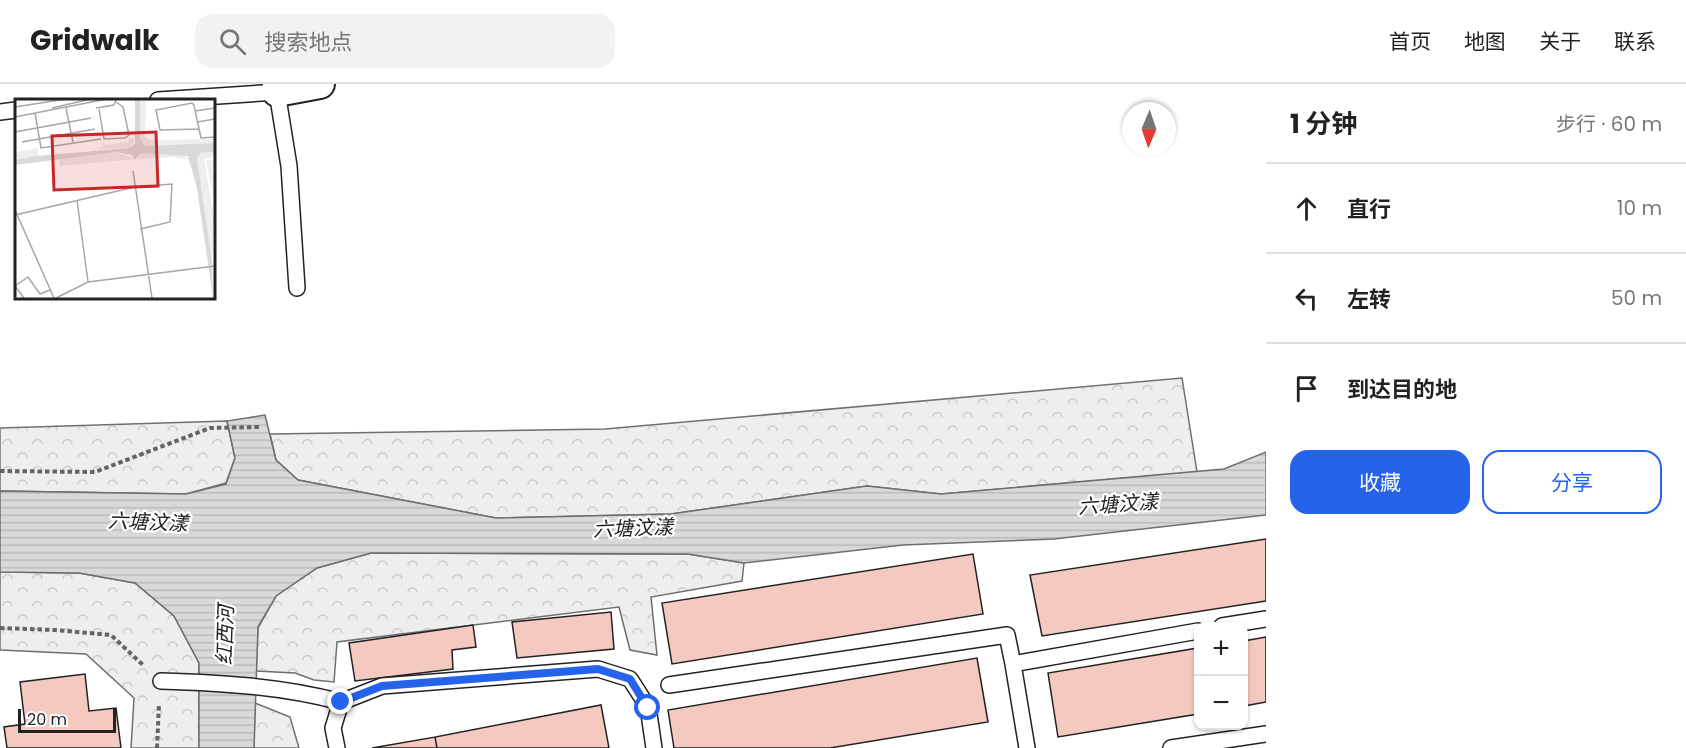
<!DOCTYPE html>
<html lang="zh">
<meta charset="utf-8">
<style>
body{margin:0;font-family:Poppins,"Noto Sans SC",sans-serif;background:#f2f2f2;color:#222}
.controls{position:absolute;right:18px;bottom:18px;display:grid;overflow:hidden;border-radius:12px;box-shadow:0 2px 4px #0004}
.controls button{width:54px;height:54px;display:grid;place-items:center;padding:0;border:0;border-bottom:2px solid #e0e0e0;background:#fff;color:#222;font:30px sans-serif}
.compass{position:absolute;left:1122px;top:18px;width:54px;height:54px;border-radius:50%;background:#fff;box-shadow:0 2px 4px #0004;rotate:182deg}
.scale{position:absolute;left:18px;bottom:15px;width:98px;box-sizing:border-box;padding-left:6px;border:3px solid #222;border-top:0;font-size:16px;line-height:21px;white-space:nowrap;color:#222;-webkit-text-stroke:4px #fff;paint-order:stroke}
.stop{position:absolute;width:18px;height:18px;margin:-14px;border:4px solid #2563eb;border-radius:50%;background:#fff}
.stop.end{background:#2563eb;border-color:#fff;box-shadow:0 2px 6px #0008}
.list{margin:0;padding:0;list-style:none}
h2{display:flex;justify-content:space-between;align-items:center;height:78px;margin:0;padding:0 24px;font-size:26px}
h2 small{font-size:20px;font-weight:400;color:#767676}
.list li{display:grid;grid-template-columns:39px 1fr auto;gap:18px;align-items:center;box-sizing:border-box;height:90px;padding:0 24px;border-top:2px solid #e0e0e0}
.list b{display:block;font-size:22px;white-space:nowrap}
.list em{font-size:20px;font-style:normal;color:#767676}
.actions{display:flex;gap:12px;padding:18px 24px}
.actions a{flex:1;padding:14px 0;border:2px solid #2563eb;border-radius:18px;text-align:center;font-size:21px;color:#2563eb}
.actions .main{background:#2563eb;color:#fff}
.icon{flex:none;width:33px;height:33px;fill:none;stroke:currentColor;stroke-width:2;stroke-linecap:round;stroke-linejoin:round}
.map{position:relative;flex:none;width:1266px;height:664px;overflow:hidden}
header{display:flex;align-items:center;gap:36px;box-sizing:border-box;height:84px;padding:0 30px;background:#fff;border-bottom:2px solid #e0e0e0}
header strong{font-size:28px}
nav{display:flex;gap:33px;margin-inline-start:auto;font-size:21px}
.search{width:420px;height:54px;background:#f2f2f2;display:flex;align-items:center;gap:15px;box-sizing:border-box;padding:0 21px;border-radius:18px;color:#767676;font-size:22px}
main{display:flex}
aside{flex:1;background:#fff}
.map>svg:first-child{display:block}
</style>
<header>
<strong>Gridwalk</strong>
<div class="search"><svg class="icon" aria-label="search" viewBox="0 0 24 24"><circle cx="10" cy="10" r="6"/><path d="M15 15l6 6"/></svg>搜索地点</div>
<nav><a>首页</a><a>地图</a><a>关于</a><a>联系</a></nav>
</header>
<main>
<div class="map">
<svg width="1266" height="664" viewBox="0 0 1266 664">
<defs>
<pattern id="forest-crowns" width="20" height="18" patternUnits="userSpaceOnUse" patternTransform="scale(1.5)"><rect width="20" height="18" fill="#eee"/><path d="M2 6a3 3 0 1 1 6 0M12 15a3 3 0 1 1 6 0" fill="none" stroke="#ccc"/></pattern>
<pattern id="water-rules" width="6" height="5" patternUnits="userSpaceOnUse" patternTransform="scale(1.5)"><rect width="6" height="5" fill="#d9d9d9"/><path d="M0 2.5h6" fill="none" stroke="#bababa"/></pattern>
</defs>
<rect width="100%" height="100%" fill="#fff"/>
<path fill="url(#forest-crowns)" stroke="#6f6f6f" stroke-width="1.5" d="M1182,294L1197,388L941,410L867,402L671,430L496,434L298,396L276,376L270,350L605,345Z
M227,337L235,374L226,399L186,410L0,407V344Z
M371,469L688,470L744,479L742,497L651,513L657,571L630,566L619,523L337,558L334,598L314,596L295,589L256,587L258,544L276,512L317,484Z
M0,488L79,489L135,499L174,532L199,579V664H131L134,614L86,570L0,566Z
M255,619L290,633L299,664H254Z"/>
<path fill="url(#water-rules)" stroke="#6f6f6f" stroke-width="1.5" d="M265,331L276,376L298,396L496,434L671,430L867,402L941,410L1224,385L1266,368V431L1054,455L903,461L744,479L688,470L371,469L317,484L276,512L258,543L254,664H199V579L174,532L135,499L79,489L0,488V407L186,410L226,400L235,374L227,337Z"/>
<path fill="#f3c9c0" stroke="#222" stroke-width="1.5" d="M1266,455V517L1042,552L1030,491Z
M973,470L983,530L672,580L662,519Z
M611,528L614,565L517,574L512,538Z
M473,541L476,563L452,566L453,585L355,597L349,559Z
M1266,553V618L1244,622V557Z
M1198,564V630L1058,653L1048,589Z
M977,574L988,638L830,664H674L668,626Z
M85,590L89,627L116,624L121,664H7L4,643L25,640L20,598Z
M601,621L609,664H437L435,653Z
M435,653L437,664H372Z"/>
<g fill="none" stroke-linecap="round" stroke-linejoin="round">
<g stroke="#222" stroke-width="18">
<path id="service" d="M158,16L277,8L289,82L297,204
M0,28L16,26
M1222,542L1266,535
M1013,580L1027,664
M161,597C222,599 282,602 341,618
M669,601L1007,551L1013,580L1198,547
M337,664L333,644L341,618L382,602L598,585L630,595L648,623L654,664
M1171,664L1266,650"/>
</g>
<g stroke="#222" stroke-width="32">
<path id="minor" d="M277,0V8L320,0"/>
</g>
<path stroke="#646464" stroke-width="4" stroke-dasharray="4.5 3" stroke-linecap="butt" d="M0,387L95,388L210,344L260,343
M0,544L55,546L111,551L143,581
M157,664L159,620"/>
<use href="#service" stroke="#fff" stroke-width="15"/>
<use href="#minor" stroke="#fff" stroke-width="28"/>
</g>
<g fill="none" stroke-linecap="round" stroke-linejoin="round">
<path stroke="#2563eb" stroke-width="8" d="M341,618L382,602L598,585L630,595L648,624"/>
</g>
<g text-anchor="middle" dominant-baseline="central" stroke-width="4.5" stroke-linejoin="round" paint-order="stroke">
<g font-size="20" font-style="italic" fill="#222" stroke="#fff">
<text transform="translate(1118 420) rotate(-4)">六塘汶漾</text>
<text transform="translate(148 438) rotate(2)">六塘汶漾</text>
<text transform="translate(633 444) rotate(-2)">六塘汶漾</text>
<text transform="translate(225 551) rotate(-88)">红西河</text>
</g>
</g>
<g transform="translate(15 15)">
<rect width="200" height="200" fill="#fff"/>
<path d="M125,0H131L130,37L134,41L199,40L200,44L130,47L125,41ZM114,39L120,40L115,49L80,50L88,47L87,42L91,46L113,43ZM23,49L24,57L0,61V53ZM101,53L120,60L45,67L44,59ZM199,53V58L189,60L199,118L197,162L182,60L185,54ZM126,54L169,55L175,61L159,58L123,60Z" fill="#eee"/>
<path d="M195,61L199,62V101L191,62Z" fill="#eee"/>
<path d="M120,0H125V40L130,47L199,44V53L185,54L182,60L197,162L198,199L182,89L173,57L126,54L120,61L117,56L101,53L0,66V61L21,57L115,49L120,44Z" fill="#d9d9d9"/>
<path fill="none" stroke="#a7a7a7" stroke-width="1.5" d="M0,8L51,0M37,9L76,0M51,9L58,43M81,9L99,6L101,0M84,10L89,40L110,39L114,36L108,8L101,3M180,12L200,9M20,14L26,49L86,40M0,18L92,0M182,23L200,20M184,30L145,31L141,11L177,4L179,6L184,30L186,39L200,38M0,33L76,19M7,43L80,30M118,72L137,199M62,101L73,183M0,111L39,199M0,116L120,88L157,85L155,123L125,130M9,199L0,187L13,178L25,195L35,191M41,199L73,183L200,167"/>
<path fill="#c62828" fill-opacity="0.15" stroke="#c62828" stroke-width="3" d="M141,33L143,87L39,91L37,37Z"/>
<rect width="200" height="200" fill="none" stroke="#222" stroke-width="3"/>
</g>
</svg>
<div class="controls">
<button>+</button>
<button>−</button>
</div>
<svg class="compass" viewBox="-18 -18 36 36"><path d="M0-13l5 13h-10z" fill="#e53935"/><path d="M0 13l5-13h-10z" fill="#767676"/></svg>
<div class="scale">20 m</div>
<div class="stop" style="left:648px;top:624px"></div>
<div class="stop end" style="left:341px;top:618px"></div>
</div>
<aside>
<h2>1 分钟<small>步行 · 60 m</small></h2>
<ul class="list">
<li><svg class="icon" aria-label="ahead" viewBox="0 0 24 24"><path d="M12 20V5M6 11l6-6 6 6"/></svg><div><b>直行</b></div><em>10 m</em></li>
<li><svg class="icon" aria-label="left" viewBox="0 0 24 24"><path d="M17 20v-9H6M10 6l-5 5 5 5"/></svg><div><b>左转</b></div><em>50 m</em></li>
<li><svg class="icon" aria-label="arrive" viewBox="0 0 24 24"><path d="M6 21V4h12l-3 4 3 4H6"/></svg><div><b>到达目的地</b></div></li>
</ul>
<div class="actions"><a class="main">收藏</a><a>分享</a></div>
</aside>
</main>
